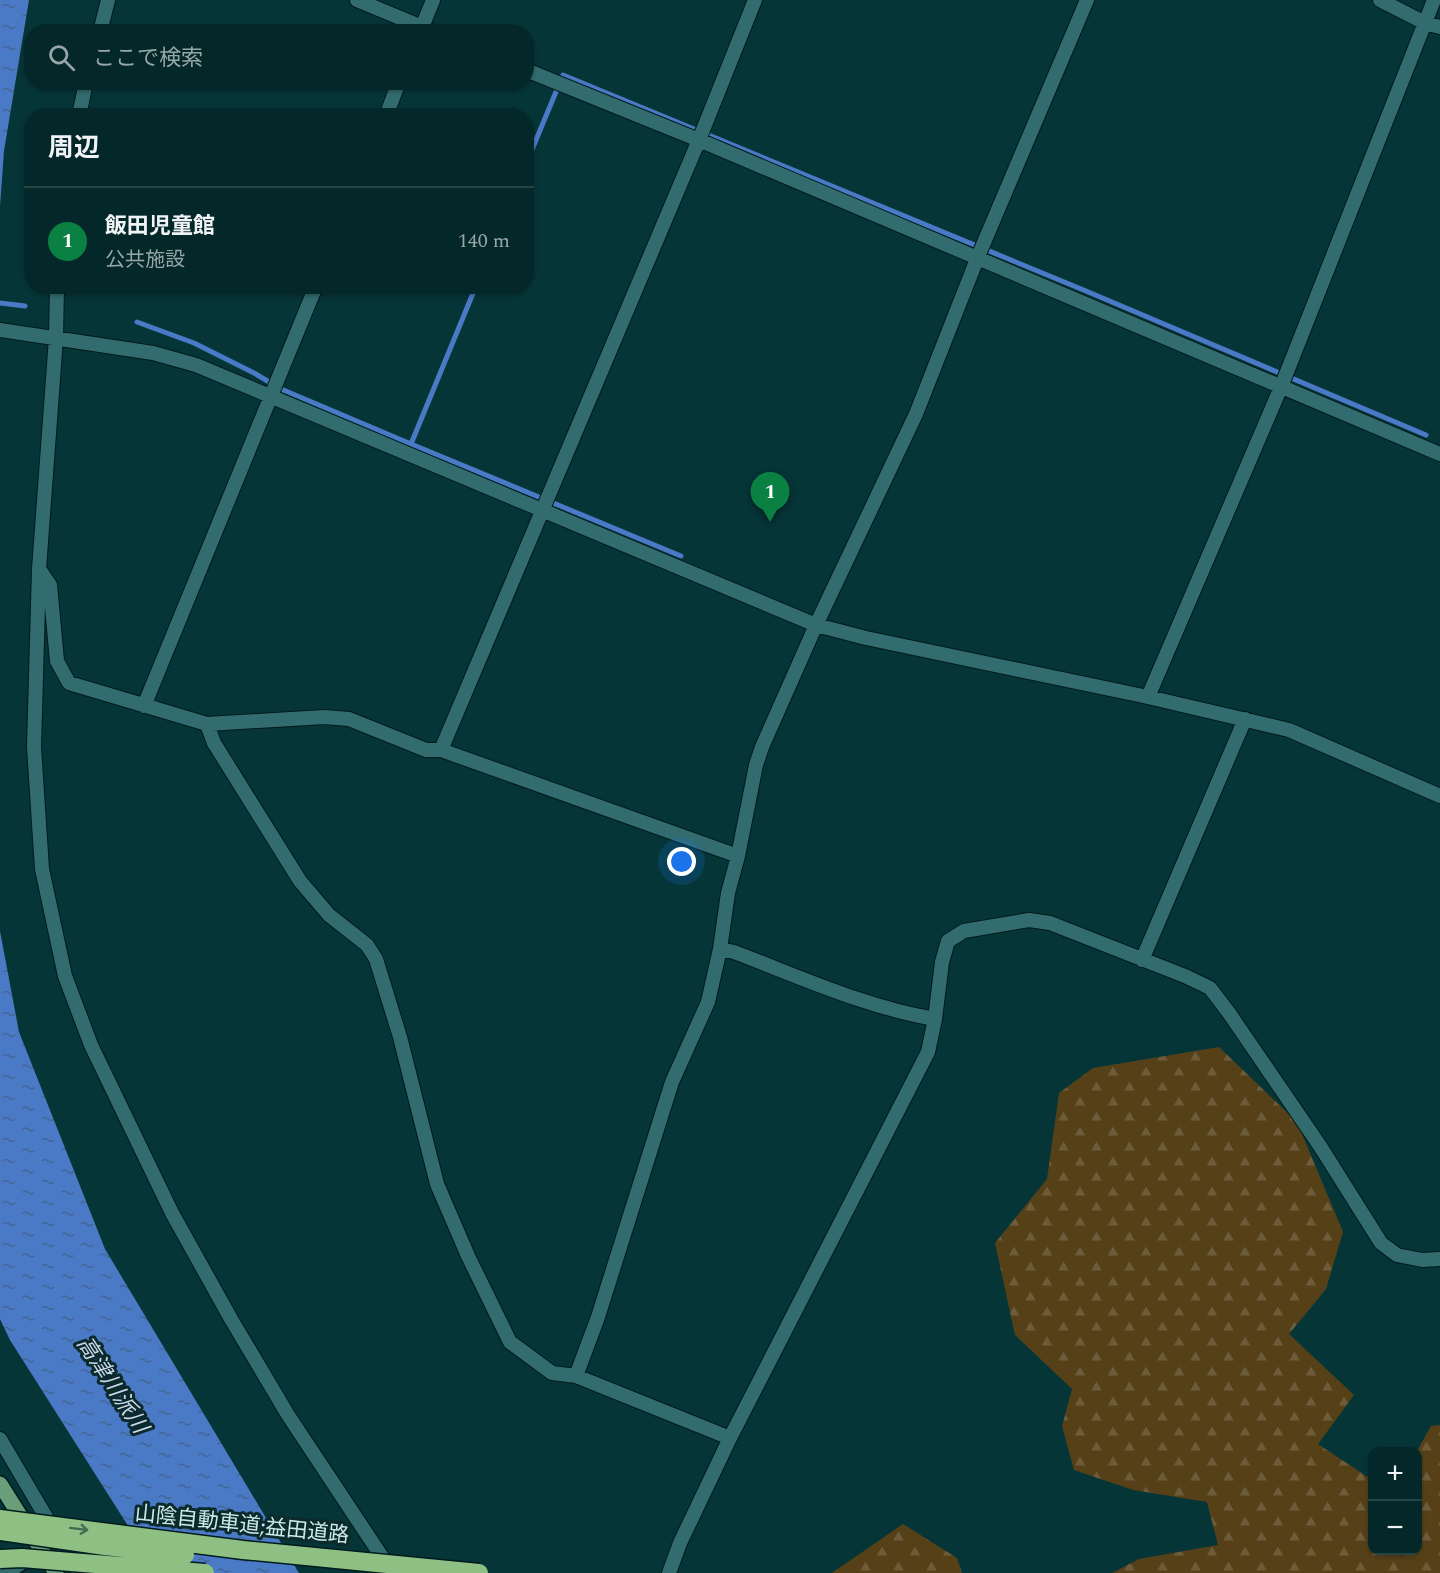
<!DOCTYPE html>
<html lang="ja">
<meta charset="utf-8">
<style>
body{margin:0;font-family:Spectral,"Noto Sans JP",serif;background:#123435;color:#f1f3f6}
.controls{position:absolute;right:18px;bottom:18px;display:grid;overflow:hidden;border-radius:12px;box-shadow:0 2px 4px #0004}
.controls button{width:54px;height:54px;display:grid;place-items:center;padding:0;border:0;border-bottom:2px solid #254446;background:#042829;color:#f1f3f6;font:30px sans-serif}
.you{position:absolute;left:682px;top:862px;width:21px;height:21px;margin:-15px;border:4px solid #fff;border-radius:50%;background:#1a73e8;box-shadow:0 0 0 9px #1a73e833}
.badge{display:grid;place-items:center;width:39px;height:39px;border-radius:50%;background:#0b8043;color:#fff;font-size:20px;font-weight:700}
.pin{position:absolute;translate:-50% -50px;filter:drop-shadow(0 2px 3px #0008)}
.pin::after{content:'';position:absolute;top:32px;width:21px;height:18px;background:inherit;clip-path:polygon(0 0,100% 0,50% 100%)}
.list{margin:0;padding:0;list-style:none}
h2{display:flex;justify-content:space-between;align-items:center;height:78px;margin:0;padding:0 24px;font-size:26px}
h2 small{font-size:20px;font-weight:400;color:#97a6a8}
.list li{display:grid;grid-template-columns:39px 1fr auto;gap:18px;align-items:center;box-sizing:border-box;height:108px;padding:0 24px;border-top:2px solid #254446}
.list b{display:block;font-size:22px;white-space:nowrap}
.list p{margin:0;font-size:20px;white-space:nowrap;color:#97a6a8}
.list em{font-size:20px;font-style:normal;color:#97a6a8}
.icon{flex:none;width:33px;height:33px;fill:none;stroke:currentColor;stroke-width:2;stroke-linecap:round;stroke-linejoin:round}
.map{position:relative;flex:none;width:1440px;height:1573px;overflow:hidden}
.search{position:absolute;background:#042829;box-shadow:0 2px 4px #0004;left:24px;top:24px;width:510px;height:66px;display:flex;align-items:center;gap:15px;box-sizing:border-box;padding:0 21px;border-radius:24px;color:#97a6a8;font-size:22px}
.panel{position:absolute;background:#042829;box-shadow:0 2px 4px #0004;left:24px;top:108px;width:510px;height:186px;border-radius:24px}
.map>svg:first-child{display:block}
</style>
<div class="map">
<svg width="1440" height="1573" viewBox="0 0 1440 1573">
<defs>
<pattern id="forest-firs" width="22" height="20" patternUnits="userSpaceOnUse" patternTransform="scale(1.5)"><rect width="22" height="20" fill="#564018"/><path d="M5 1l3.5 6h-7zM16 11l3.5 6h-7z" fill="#6d5c3a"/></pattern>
<pattern id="water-ripples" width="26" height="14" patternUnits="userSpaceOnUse" patternTransform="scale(1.5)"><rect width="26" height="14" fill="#4a79c6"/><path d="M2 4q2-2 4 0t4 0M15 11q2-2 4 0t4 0" fill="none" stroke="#456593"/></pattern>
</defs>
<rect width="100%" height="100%" fill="#063537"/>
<path fill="url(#forest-firs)" d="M1219,1047L1297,1122L1343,1232L1326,1289L1289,1334L1354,1395L1318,1444L1372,1480V1550H1418L1417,1451L1431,1426L1440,1425V1573H1112L1139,1559L1218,1545L1207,1502L1133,1490L1074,1470L1062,1426L1072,1389L1015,1335L995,1243L1047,1179L1059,1093L1093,1068Z
M903,1524L957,1558L962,1573H832Z"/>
<path fill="url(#water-ripples)" d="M0,0H29L4,151L0,206Z
M0,931L19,1032L105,1249L299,1573H158L10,1340L0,1319Z"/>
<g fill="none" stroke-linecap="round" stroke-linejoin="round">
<path stroke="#4a79c6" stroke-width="5" d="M526,164L563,75L1086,291L1426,435
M0,303L25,306
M137,322L194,343L254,373L281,389L411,444L476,286
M411,444L681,556"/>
<g stroke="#001b1d" stroke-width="16">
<path id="minor" d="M357,0L434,32
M1380,0L1425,23L1440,27
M100,32L108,0
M420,32L433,0
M526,70L699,140L1440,454
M79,116L86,82
M386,116L399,82
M57,286L56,338L39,569L34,747L42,869L65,976L91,1045L172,1213L231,1319L288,1415L390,1569
M0,330L153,353L196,365L816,625L866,638L1148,697L1289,730L1440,796
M39,569L50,585L57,661L69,683L207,724L324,717L349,719L426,750H441L738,856
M1148,697L1281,387L1434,0
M144,706L316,286
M207,724L214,743L300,881L329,915L367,945L376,959L400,1037L437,1184L468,1256L510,1342L552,1373L576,1376L730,1438L680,1543L669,1573
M441,750L699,140L755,0
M720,949L734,952C800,977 865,1007 935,1019
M1142,960L1245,719
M576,1376L598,1317L672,1082L708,1002L720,949L728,893L738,856L756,765L762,747L816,625L916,414L977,259L1087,0
M730,1438L928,1052L935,1019L942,962L948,941L964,931L1029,920L1050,923L1185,976L1210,988L1229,1013L1320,1146L1381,1243L1397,1255L1422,1260L1440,1259
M0,1439L79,1573"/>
</g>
<g stroke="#001b1d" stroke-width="18">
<path id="secondary" d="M5,1573L30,1557"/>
</g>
<g stroke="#001b1d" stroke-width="18">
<path id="primary" d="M0,1484L56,1573"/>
</g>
<use href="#minor" stroke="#336c6f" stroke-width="14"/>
<use href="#secondary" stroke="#336c6f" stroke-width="15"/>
<use href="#primary" stroke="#6a9e7b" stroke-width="15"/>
<g stroke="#001b1d" stroke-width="21" stroke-linecap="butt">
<path id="motorway-bridge" d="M0,1519L243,1550L479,1573
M0,1531L105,1546L185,1555
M0,1559L22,1558L205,1573"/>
</g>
<use href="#motorway-bridge" stroke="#8ebf83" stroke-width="18"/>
</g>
<defs><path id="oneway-shaft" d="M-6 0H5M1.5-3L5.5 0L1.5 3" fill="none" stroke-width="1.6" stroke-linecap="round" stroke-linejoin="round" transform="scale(1.5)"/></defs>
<use stroke="#466d53" href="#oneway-shaft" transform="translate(79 1529) rotate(7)"/>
<g text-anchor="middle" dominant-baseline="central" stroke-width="6" stroke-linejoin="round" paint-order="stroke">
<g font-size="21" fill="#cde9ea" stroke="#0b2a2b">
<text transform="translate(242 1525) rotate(6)">山陰自動車道;益田道路</text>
</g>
<g font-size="22" font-style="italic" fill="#cad7ec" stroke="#0b2a2b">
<text transform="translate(112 1385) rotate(57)">高津川派川</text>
</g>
</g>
</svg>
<div class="controls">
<button>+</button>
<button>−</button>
</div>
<div class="you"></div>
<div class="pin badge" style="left:770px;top:522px">1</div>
<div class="search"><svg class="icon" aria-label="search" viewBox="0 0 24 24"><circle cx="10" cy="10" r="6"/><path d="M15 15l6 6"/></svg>ここで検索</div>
<section class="panel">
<h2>周辺<small></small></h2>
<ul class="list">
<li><span class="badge">1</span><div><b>飯田児童館</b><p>公共施設</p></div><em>140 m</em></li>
</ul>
</section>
</div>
